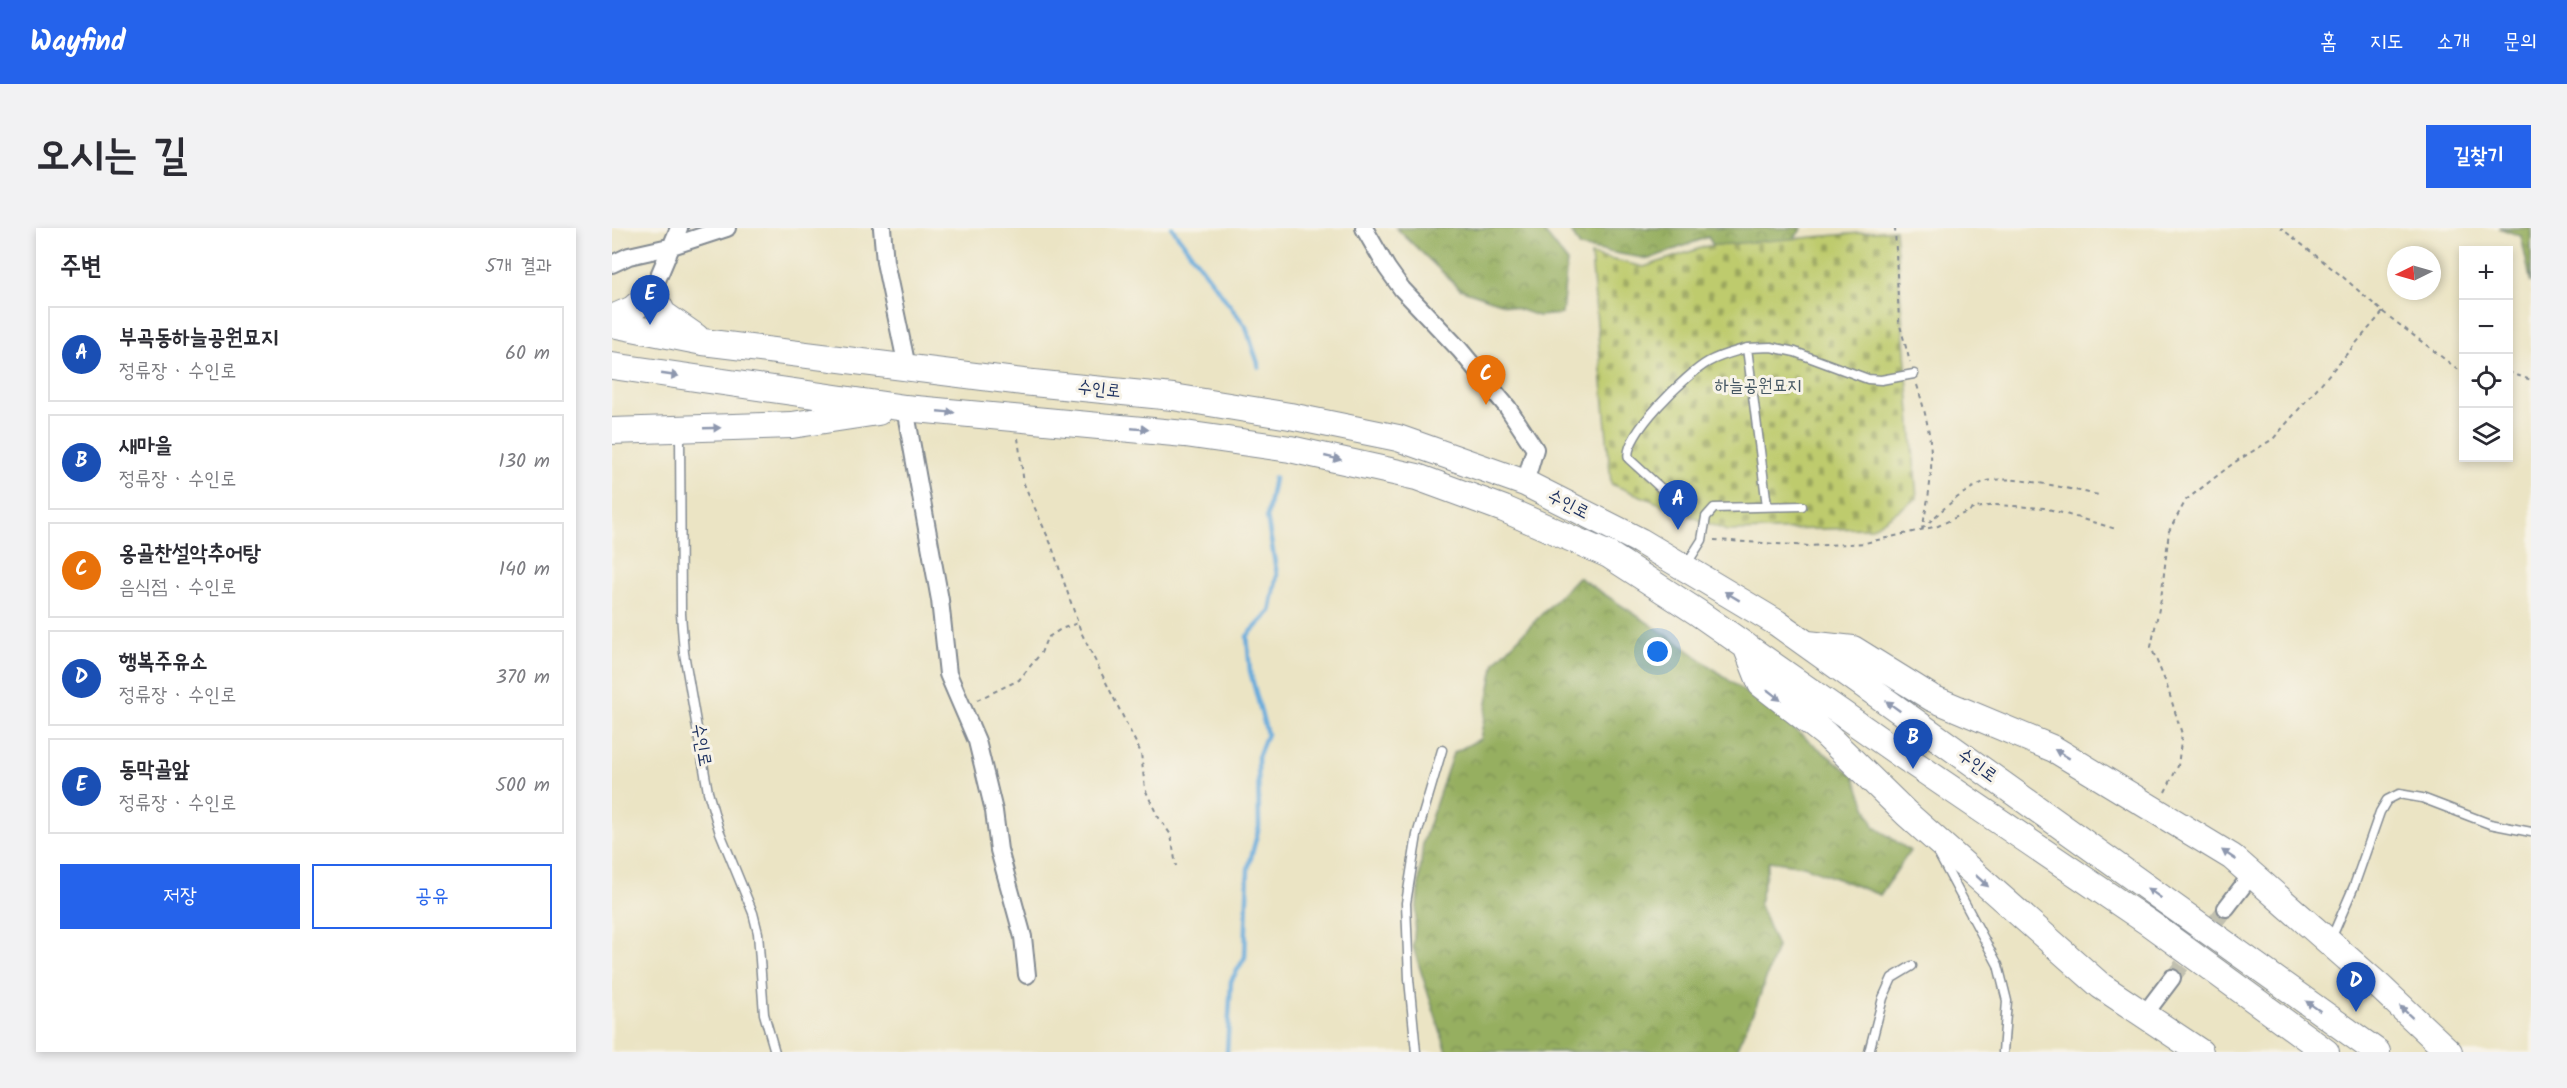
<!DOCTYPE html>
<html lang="ko">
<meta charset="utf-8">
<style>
body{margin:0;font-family:Kalam,"Poor Story",sans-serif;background:#f2f2f3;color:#2b2b33}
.controls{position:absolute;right:18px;top:18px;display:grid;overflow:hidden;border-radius:0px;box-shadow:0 3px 9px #0003}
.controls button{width:54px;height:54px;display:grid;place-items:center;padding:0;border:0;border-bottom:2px solid #e1e1e2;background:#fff;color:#2b2b33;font:30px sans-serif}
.compass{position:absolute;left:1775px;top:18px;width:54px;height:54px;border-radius:50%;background:#fff;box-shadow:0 3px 9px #0003;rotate:265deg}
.you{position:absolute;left:1046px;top:424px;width:21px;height:21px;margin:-15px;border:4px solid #fff;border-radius:50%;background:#1a73e8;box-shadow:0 0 0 9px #1a73e833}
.badge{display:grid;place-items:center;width:39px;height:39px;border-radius:50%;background:#2563eb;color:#fff;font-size:20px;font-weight:700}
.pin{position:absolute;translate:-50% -50px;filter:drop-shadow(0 2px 3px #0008)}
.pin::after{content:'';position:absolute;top:32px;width:21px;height:18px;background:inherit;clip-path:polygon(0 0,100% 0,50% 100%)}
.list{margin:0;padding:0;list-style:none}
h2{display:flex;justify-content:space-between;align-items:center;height:78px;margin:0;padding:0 24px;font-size:26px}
h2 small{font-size:20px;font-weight:400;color:#7c7c81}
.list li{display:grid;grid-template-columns:39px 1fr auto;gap:18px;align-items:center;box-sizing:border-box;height:96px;margin:0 12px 12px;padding:0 12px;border:2px solid #e1e1e2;border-radius:0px}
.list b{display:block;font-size:22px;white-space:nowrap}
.list p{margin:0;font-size:20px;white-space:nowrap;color:#7c7c81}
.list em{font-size:20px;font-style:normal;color:#7c7c81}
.actions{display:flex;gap:12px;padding:18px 24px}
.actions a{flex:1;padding:14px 0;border:2px solid #2563eb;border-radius:0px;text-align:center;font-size:21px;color:#2563eb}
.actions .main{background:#2563eb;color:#fff}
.icon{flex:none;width:33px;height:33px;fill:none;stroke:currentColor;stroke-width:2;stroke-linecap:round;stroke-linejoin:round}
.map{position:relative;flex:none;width:1919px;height:824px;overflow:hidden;border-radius:0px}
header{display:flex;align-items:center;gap:36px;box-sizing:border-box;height:84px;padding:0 30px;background:#2563eb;color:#fff}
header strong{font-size:28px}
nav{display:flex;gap:33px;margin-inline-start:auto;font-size:21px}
.intro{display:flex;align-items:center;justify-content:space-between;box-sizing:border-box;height:144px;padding:0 36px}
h1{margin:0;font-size:42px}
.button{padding:15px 27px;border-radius:0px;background:#2563eb;color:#fff;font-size:21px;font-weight:700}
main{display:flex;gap:36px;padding:0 36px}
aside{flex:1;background:#fff;border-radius:0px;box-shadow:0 3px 9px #0003}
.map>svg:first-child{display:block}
</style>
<header>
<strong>Wayfind</strong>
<nav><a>홈</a><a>지도</a><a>소개</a><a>문의</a></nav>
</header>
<div class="intro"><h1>오시는 길</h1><a class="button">길찾기</a></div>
<main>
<aside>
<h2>주변<small>5개 결과</small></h2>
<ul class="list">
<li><span class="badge" style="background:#1a4fb4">A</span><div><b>부곡동하늘공원묘지</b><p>정류장 · 수인로</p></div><em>60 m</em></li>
<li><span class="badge" style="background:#1a4fb4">B</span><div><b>새마을</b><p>정류장 · 수인로</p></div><em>130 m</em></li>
<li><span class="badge" style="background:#e8710a">C</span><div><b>옹골찬설악추어탕</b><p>음식점 · 수인로</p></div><em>140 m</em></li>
<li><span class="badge" style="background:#1a4fb4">D</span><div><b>행복주유소</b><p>정류장 · 수인로</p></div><em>370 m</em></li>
<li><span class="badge" style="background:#1a4fb4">E</span><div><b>동막골앞</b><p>정류장 · 수인로</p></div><em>500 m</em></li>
</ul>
<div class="actions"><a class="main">저장</a><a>공유</a></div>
</aside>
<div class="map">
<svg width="1919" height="824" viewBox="0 0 1919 824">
<defs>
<pattern id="forest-crowns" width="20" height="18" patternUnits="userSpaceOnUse" patternTransform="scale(1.5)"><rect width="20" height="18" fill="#96af60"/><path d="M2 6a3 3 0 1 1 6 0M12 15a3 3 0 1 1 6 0" fill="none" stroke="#7a8f52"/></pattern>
<pattern id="cemetery-stones" width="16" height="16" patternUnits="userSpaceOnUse" patternTransform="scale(1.5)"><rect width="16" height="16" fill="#becb6d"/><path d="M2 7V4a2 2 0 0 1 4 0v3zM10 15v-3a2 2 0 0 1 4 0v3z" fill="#9aa55d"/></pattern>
</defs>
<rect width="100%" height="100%" fill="#f7f3e8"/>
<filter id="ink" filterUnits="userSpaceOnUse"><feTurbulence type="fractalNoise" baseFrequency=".0167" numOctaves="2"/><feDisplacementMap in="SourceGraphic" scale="12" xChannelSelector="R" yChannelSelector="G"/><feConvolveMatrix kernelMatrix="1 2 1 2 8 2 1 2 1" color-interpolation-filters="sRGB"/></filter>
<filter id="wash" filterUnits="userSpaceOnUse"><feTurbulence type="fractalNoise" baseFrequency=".008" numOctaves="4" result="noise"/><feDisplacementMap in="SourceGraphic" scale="24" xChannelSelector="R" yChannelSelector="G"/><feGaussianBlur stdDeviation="1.35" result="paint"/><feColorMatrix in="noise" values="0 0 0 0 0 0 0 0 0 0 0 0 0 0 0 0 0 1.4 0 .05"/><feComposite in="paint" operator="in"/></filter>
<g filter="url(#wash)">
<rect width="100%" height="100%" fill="#ebe4c4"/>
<path fill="url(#forest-crowns)" stroke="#586f5f" stroke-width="1.5" d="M784,0H929L955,33L950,86L926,88L848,61Z
M957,0H1190L1160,41L1112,35L1096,9L1037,31L968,19Z
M1887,0H1919V55L1909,8Z
M966,349L1064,413L1164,487L1242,548L1262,598L1298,623L1268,667L1192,638L1157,633L1147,675L1165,719L1145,776L1123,824H835L801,719L811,614L841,525L868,511L883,434Z"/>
<path fill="url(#cemetery-stones)" stroke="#6c7d66" stroke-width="1.5" d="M1283,2L1305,270L1260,300L1115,303L999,256L979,27L1032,39L1095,18Z"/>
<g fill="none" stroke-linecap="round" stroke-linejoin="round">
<path stroke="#66aadb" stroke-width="4.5" d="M560,0L634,99L647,139
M615,824L619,753L633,729L636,641L647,599L646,529L655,506L638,443L635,408L658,384L665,347L655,289L662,250"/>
</g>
</g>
<g filter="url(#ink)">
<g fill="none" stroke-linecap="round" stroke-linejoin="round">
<path stroke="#c1c0b0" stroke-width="16" stroke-dasharray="16 8" stroke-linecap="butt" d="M1560,750L1614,680"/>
<g stroke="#838a91" stroke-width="11">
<path id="lane" d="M1135,120L1159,119L1183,124L1256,151L1269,152L1302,146
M68,204L69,386L72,425L96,564L107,602L141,685L146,705L152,786L163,824
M1063,273L1017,231C1009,209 1076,145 1096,134C1108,127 1122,124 1135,120L1155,278
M1074,337L1090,312L1094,289L1102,280L1190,278
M1326,625L1386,737L1395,773L1391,824
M1719,711L1742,658L1768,584L1775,572L1787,566L1810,570L1878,596L1919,604
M804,824L797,751L794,675L805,607L830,522
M1257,824L1271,770L1280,750L1300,738"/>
</g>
<g stroke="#838a91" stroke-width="20">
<path id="street" d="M270,0L273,34L295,139
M752,0L775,40L790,61L848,122L896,180L923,221L913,255
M0,36L17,28L57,19L115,0
M40,64L67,0
M293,180L328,372L336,446L365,513L382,583L387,622L411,709L415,747
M1614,680L1640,646
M1532,787L1560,750"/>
</g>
<g stroke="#838a91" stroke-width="28">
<path id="primary" d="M0,90L21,81L40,64L51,86L84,109
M0,96L91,114L411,154L561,169L678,188L786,210L913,255L1028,313L1165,395L1765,824
M0,138L293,180L573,206L678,221L805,249L892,281L997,327L1085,384L1288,526L1537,695L1714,824
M0,203L180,197L266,184
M1196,416L1241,421L1320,470L1442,521L1620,629L1767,758L1837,824
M1134,418L1149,456L1213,506L1295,586L1489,758L1588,824"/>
</g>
<path stroke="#838a91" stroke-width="2" stroke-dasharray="4.5 4.5" stroke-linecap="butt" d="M1283,0L1287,94L1298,134
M1771,84L1852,146
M1896,144L1919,152
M1305,157C1323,215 1323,242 1310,301
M406,210L412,256L439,316L469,404L529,525L533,561L545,587L559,607L564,638
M1310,301C1329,283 1348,264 1372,254C1397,245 1460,262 1487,267
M1102,312L1198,318L1253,315L1326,298L1363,280L1384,277L1433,280L1504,301
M365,472L407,452L429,425L435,410L449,401L466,395
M1553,564L1566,538L1570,506L1554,455L1539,419L1549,371L1557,303L1574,272L1623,234L1661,211L1771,84L1731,49L1669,0"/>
<use href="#lane" stroke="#fff" stroke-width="8"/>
<use href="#street" stroke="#fff" stroke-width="16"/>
<use href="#primary" stroke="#fff" stroke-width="26"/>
</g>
<defs><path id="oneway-solid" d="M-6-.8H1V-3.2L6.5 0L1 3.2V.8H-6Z" transform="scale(1.5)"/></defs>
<g fill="#8d97ae">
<use href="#oneway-solid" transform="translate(58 147) rotate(8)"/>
<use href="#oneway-solid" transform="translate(334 184) rotate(5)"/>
<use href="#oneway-solid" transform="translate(100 200) rotate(-2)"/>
<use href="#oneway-solid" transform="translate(528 201) rotate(5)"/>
<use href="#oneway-solid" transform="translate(721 230) rotate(13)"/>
<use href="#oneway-solid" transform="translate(1120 368) rotate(-149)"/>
<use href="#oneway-solid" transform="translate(1162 467) rotate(38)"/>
<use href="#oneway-solid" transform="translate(1281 478) rotate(-144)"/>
<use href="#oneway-solid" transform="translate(1450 526) rotate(-149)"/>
<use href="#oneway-solid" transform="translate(1617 627) rotate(-146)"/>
<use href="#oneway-solid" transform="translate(1370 653) rotate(42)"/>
<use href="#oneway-solid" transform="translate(1542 665) rotate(-145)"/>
<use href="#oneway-solid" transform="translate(1701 778) rotate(-145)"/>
<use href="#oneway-solid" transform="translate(1794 784) rotate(-137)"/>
</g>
</g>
<g text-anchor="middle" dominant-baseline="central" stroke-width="6" stroke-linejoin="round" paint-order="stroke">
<g font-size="18" fill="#445662" stroke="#f7f3e8">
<text x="1146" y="158">하늘공원묘지</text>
</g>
<g font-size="18" fill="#1b2f5e" stroke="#f7f3e8">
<text transform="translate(487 162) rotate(6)">수인로</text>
<text transform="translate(956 277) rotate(27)">수인로</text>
<text transform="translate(89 517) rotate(80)">수인로</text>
<text transform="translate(1365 538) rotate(36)">수인로</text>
</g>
</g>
</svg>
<div class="controls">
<button>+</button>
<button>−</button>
<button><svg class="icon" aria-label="locate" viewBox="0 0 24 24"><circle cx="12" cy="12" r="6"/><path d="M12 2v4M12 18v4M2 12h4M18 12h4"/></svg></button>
<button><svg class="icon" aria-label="layers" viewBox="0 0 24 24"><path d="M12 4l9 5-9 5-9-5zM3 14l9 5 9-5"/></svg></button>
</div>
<svg class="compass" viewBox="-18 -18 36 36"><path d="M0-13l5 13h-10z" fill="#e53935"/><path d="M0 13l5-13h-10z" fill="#7c7c81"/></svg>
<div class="you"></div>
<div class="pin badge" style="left:1066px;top:302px;background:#1a4fb4">A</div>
<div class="pin badge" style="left:1301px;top:541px;background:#1a4fb4">B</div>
<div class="pin badge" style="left:874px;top:177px;background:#e8710a">C</div>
<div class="pin badge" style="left:1744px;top:784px;background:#1a4fb4">D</div>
<div class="pin badge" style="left:38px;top:97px;background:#1a4fb4">E</div>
</div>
</main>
